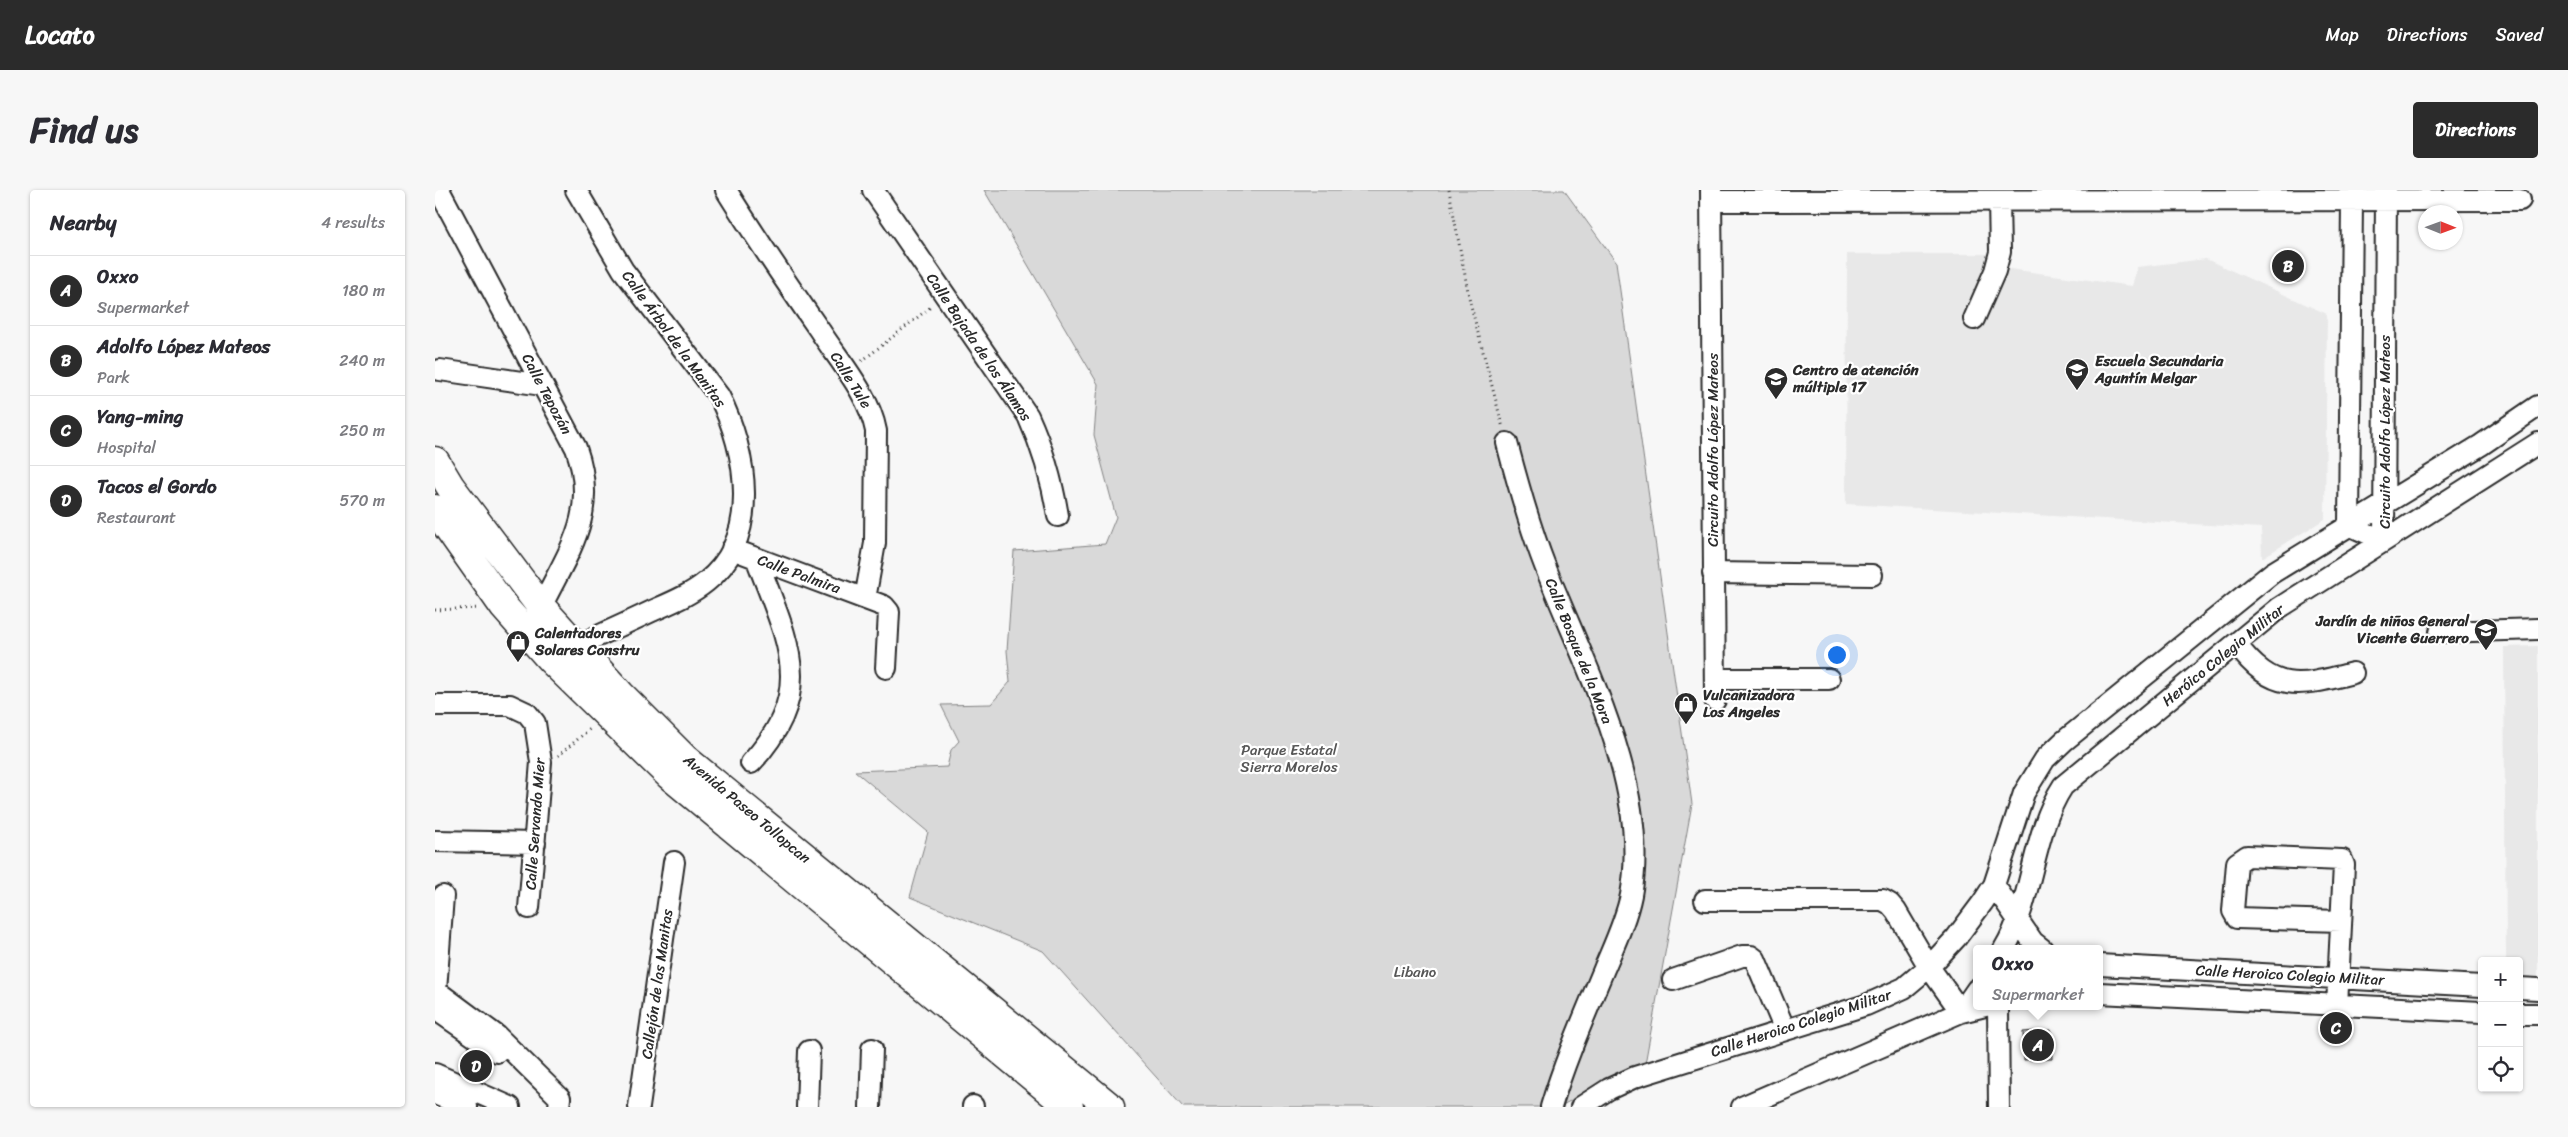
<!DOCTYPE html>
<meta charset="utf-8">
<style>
body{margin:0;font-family:Sriracha,sans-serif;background:#f7f7f7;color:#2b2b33}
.controls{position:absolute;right:15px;bottom:15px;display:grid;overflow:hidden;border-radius:5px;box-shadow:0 1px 4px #0004}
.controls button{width:45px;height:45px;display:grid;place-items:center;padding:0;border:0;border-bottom:1px solid #e1e1e2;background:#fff;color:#2b2b33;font:25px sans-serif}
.compass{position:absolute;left:1983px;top:15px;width:45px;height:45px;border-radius:50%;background:#fff;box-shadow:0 1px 4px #0004;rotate:91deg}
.you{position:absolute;left:1401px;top:464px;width:18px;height:18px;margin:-12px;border:4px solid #fff;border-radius:50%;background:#1a73e8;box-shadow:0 0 0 8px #1a73e833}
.badge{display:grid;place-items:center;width:32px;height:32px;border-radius:50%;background:#2b2b2b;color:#fff;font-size:16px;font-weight:700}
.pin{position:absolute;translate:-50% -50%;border:2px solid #fff;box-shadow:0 1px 5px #0006}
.popup{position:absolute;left:1538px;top:755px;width:130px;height:65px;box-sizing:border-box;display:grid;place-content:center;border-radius:5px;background:#fff;filter:drop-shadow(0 1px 4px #0005);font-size:16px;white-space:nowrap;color:#7c7c81}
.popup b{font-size:19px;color:#2b2b33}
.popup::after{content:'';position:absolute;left:50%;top:100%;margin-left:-10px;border:10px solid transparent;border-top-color:#fff}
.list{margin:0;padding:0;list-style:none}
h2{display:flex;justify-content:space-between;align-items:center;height:65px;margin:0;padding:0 20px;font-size:21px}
h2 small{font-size:16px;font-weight:400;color:#7c7c81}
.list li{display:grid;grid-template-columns:32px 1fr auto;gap:15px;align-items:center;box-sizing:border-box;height:70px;padding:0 20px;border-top:1px solid #e1e1e2}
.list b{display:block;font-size:19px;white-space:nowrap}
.list p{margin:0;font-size:16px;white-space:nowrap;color:#7c7c81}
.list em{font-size:16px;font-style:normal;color:#7c7c81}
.icon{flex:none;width:28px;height:28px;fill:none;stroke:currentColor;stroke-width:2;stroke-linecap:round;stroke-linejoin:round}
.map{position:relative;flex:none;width:2103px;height:917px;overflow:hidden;border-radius:5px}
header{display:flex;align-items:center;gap:30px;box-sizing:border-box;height:70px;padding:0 25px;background:#2b2b2b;color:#fff}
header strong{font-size:24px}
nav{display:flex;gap:28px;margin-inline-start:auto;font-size:18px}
.intro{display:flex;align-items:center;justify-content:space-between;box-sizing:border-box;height:120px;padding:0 30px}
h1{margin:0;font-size:35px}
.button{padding:12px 22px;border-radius:5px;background:#2b2b2b;color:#fff;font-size:18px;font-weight:700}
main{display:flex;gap:30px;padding:0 30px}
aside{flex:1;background:#fff;border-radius:5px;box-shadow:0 1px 4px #0004}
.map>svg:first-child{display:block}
</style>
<header>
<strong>Locato</strong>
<nav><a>Map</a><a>Directions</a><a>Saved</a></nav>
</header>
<div class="intro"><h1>Find us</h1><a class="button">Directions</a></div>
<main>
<aside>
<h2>Nearby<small>4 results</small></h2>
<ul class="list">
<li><span class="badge">A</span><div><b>Oxxo</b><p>Supermarket</p></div><em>180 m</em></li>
<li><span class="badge">B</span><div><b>Adolfo López Mateos</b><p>Park</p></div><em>240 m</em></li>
<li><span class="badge">C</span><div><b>Yang-ming</b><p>Hospital</p></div><em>250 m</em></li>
<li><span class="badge">D</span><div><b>Tacos el Gordo</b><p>Restaurant</p></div><em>570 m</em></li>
</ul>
</aside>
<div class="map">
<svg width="2103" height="917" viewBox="0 0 2103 917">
<rect width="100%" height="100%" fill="#f7f7f7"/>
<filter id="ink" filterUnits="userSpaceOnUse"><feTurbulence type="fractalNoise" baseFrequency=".02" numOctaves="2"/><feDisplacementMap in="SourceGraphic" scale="10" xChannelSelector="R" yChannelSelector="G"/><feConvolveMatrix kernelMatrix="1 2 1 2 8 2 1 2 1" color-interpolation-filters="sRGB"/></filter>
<g filter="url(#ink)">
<path fill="#e8e8e8" d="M1412,64H1553L1568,78L1697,96L1702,77L1771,69L1892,124L1890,329L1827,368L1826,338L1411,314Z
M2103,456V790L2084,789V771H2071L2069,457Z"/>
<path fill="#d9d9d9" stroke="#828282" d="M549,0H1129L1181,72L1257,614L1210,874L1123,917H748L608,761L475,707L493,642L420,581L512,577L516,560L524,551L506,515L556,514L575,492L572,461L579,361L670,354L681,327L659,245L663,194Z"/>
<path fill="#c4c4c4" stroke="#2b2b2b" d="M1616,840L1617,869L1589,870L1588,842Z"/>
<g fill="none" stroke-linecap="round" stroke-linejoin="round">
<g stroke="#2b2b2b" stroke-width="24">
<path id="minor" d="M4,0L141,258C164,323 134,360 106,417
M291,0C321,48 353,95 385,141C405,172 434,204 441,241L440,353L430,409
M438,0L593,226C608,259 617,290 623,326
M1276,0L1280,510
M1276,11L2085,10
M1539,129L1560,81L1565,62L1564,11
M5,180L107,195
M1072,253C1083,295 1094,335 1110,376C1148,473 1216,597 1196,705C1191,730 1179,755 1169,779C1150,825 1130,870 1116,917
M1914,335L1949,351L1951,0
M1914,335L1917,11
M297,359L449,416L454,422L451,478
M1278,383L1437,385
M2005,442L2103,439
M1801,454C1838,503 1863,497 1918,483
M141,456C167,444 192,433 217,421C235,413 255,405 271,392C327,348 312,261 284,206L188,80L141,0
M1280,489H1394
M0,515H75L92,523L100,533L106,572L94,718
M316,573C383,500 352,451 322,370
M0,651L100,653
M1559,695L1598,752L1607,759
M1270,710H1448L1455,714L1461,721L1494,777L1526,822
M1569,759C1599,709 1596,645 1628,596L1844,418L2103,253
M1664,775L2047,796
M1238,790L1307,766H1316L1320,769L1350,840
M2084,798L2103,799
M0,800L62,846L125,908L124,917
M1664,803L2047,822
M0,814L8,706
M1563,816L1564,917
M1902,816L1909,675L1907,670L1812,666L1802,673L1798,721L1802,728L1906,731
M0,819L62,862
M1526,822L1542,799
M2084,824H2103
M0,884L75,917
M0,904L32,917
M538,916V917
M204,917L239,672
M372,917L374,861
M435,917L437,859
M1146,917L1174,899L1200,887L1431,815L1469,798L1494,777L1521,748L1548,712L1559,695L1589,603L1610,569L1629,551L1837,383L2046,255L2103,216
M1307,917L1526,822L1550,816"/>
</g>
<g stroke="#2b2b2b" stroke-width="31">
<path id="highway" d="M0,271L15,296L106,417L186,505L249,568L675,917
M0,319L69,417L116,470L234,585L634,917"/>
</g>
<path stroke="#2b2b2b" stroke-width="3" stroke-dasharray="1 4" stroke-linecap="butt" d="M1014,0L1035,112L1068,238
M427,171L497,116
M0,420L44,418
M123,566L156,538"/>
<use href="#minor" stroke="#fff" stroke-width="20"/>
<use href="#highway" stroke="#fff" stroke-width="28"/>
</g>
</g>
<defs>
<g id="school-pin" transform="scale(1.25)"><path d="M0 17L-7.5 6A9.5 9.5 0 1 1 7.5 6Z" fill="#2b2b2b" stroke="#fff"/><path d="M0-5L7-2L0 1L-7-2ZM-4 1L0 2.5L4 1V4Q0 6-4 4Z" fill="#fff"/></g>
<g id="shop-pin" transform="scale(1.25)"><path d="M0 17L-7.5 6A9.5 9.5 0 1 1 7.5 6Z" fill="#2b2b2b" stroke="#fff"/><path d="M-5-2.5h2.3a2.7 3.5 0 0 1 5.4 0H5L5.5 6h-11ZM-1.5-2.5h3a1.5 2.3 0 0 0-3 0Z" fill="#fff"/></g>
</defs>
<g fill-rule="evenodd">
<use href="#school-pin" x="1642" y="180"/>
<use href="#school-pin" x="1341" y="189"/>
<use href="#school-pin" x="2051" y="440"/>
<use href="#shop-pin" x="83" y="452"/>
<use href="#shop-pin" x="1251" y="514"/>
</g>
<g text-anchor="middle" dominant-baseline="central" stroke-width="4.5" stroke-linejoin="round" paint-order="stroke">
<g font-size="15" fill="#2b2b2b" stroke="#fff">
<text transform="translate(239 149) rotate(54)">Calle Árbol de la Manitas</text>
<text transform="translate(544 157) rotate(56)">Calle Bajada de los Álamos</text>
<text transform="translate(416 190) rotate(58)">Calle Tule</text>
<text transform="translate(112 204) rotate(62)">Calle Tepozán</text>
<text transform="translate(1950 242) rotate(-90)">Circuito Adolfo López Mateos</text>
<text transform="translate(1278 260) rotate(-90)">Circuito Adolfo López Mateos</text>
<text transform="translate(364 384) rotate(20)">Calle Palmira</text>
<text transform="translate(1144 461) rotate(68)">Calle Bosque de la Mora</text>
<text transform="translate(1788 465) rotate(-39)">Heróico Colegio Militar</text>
<text transform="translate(312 619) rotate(40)">Avenida Paseo Tollopcan</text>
<text transform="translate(100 634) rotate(-86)">Calle Servando Mier</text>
<text transform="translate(1855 785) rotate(3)">Calle Heroico Colegio Militar</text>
<text transform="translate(222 794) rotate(-82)">Callejón de las Manitas</text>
<text transform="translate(1366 833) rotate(-18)">Calle Heroico Colegio Militar</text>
</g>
<g font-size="15" font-weight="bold" fill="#2b2b2b" stroke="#fff" text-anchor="start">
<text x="1660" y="171">Escuela Secundaria<tspan x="1660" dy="17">Aguntín Melgar</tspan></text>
<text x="1358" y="180">Centro de atención<tspan x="1358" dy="17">múltiple 17</tspan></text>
<text x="2034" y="431" text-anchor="end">Jardín de niños General<tspan x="2034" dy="17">Vicente Guerrero</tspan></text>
<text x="100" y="443">Calentadores<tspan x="100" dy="17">Solares Constru</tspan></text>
<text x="1268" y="505">Vulcanizadora<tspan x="1268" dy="17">Los Angeles</tspan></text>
</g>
<g font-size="15" fill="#565656" stroke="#fff">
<text x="854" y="560">Parque Estatal<tspan x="854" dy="17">Sierra Morelos</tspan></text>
<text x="980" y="782">Libano</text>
</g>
</g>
</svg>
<div class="controls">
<button>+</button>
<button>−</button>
<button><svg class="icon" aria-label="locate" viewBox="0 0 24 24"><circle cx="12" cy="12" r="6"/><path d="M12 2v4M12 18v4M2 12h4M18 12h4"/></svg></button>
</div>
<svg class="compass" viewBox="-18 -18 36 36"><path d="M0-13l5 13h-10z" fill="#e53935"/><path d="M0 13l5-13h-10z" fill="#7c7c81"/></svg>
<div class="you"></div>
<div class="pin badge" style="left:1603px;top:855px">A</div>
<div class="popup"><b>Oxxo</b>Supermarket</div>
<div class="pin badge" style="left:1853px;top:76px">B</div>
<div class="pin badge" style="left:1901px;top:838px">C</div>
<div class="pin badge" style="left:41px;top:876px">D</div>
</div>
</main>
